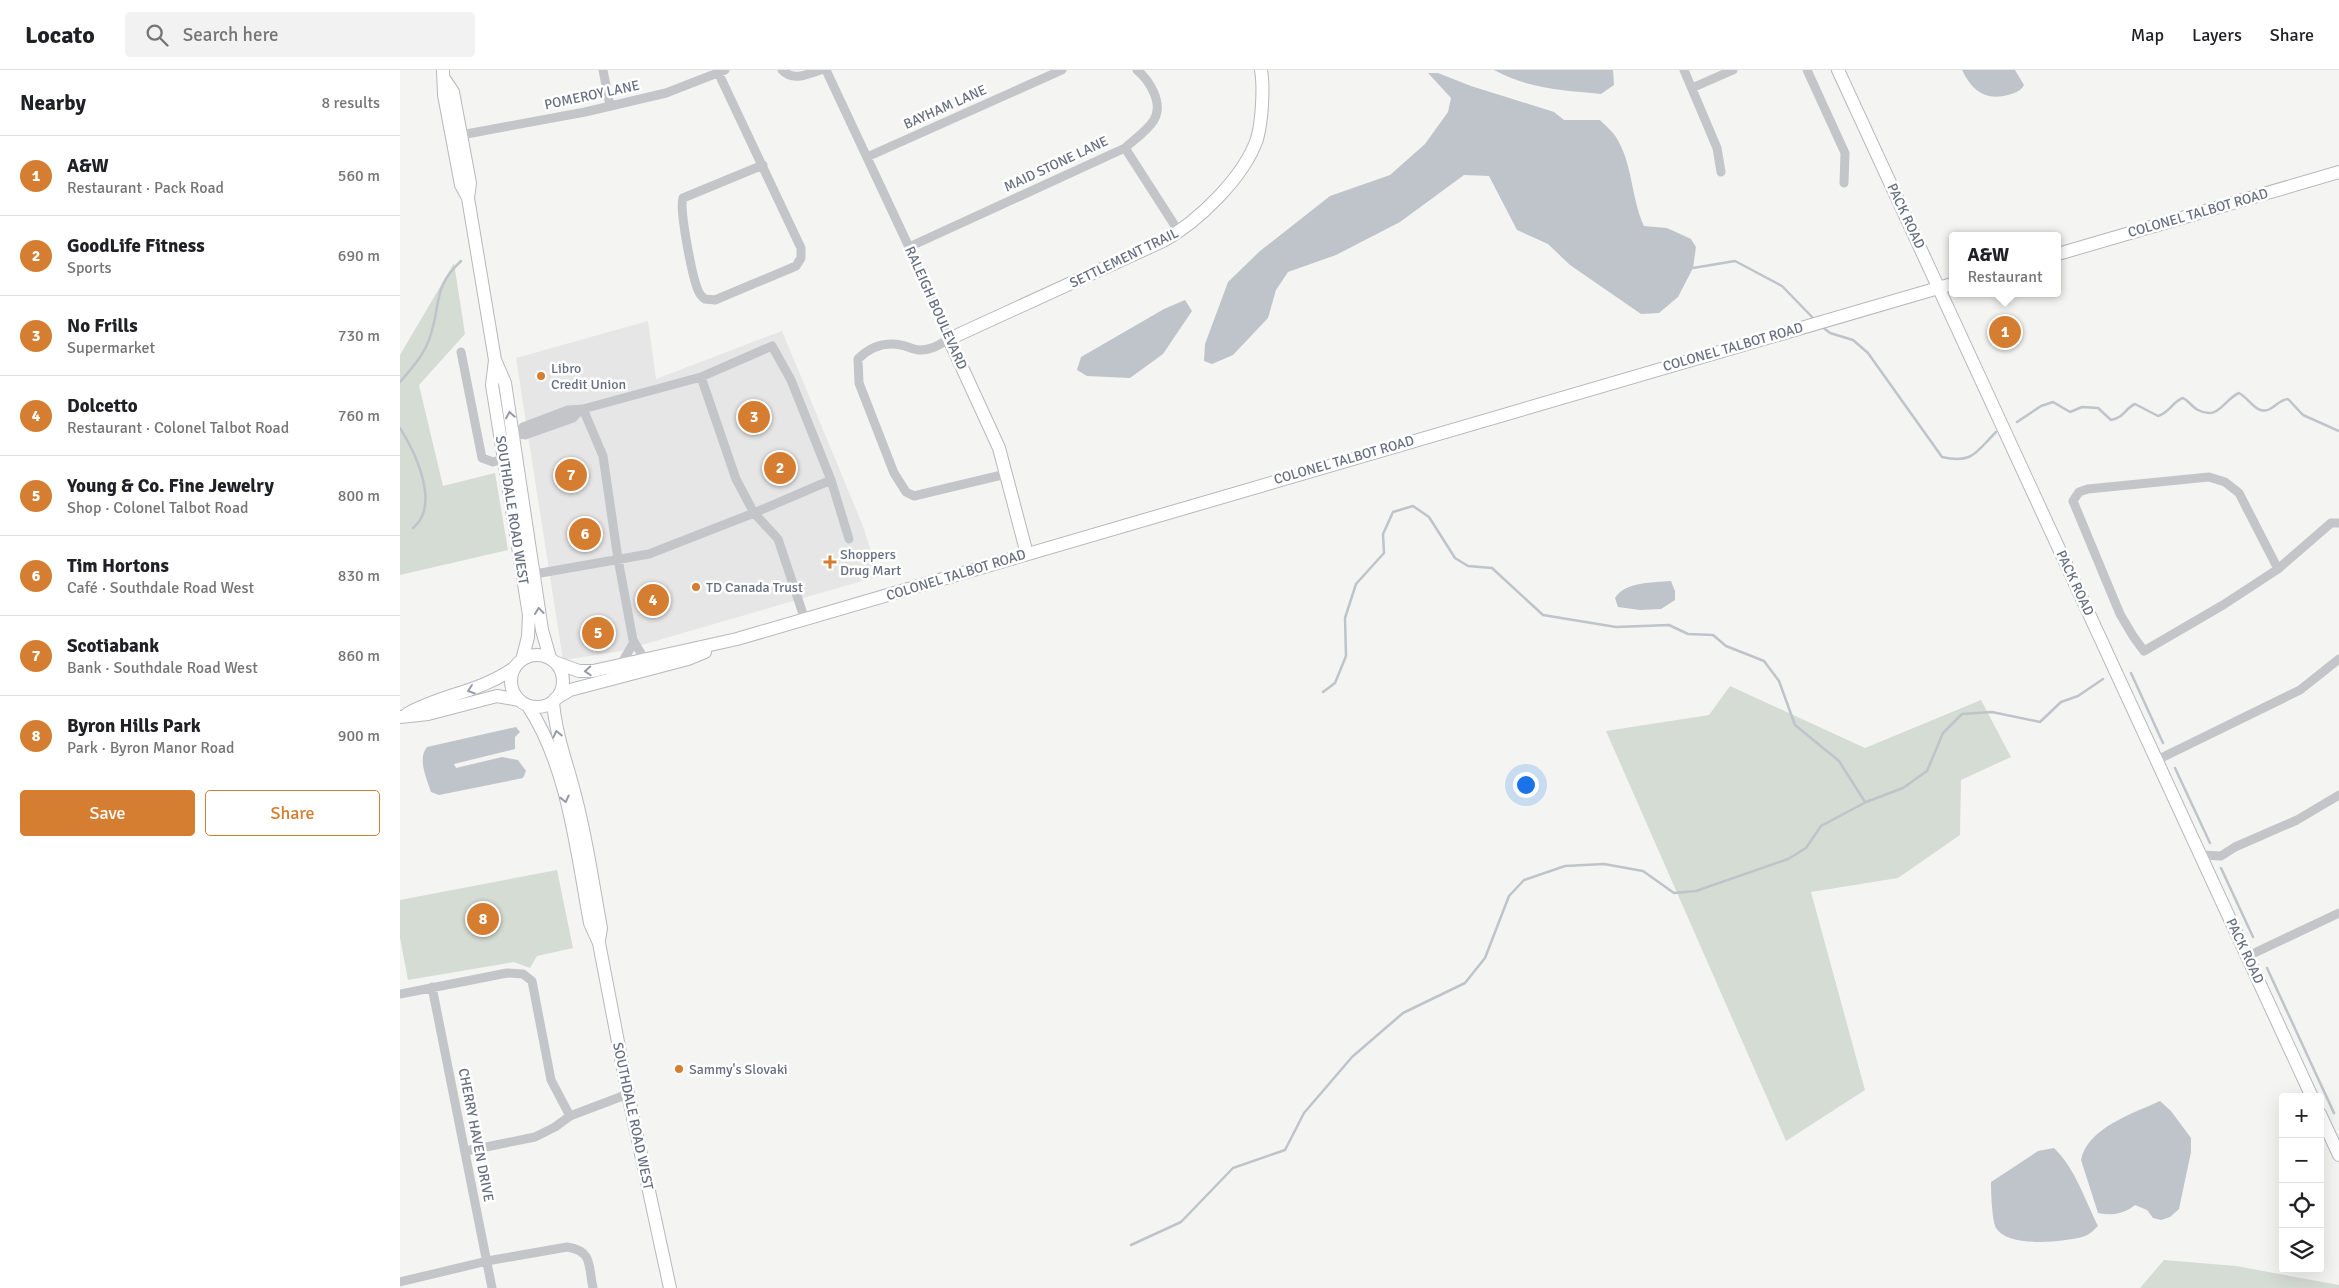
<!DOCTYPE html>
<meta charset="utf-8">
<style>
body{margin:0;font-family:Signika,sans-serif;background:#f2f2f2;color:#202124}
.controls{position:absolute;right:15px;bottom:15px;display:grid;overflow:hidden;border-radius:5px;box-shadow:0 5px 20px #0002}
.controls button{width:45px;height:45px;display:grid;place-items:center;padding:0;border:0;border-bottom:1px solid #e0e0e0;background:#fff;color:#202124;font:25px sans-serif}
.you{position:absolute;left:1125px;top:714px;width:18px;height:18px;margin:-12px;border:4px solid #fff;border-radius:50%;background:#1a73e8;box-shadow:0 0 0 8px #1a73e833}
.badge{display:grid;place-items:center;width:32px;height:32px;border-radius:50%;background:#d57d31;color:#fff;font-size:16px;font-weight:700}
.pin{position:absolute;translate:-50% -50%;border:2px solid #fff;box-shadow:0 1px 5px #0006}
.popup{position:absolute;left:1549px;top:162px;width:112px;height:65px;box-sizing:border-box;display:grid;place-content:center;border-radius:5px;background:#fff;filter:drop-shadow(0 1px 4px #0005);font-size:16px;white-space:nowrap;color:#757577}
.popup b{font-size:19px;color:#202124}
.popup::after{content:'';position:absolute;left:50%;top:100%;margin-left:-10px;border:10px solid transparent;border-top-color:#fff}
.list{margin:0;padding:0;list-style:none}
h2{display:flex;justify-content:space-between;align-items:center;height:65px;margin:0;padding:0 20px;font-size:21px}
h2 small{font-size:16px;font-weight:400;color:#757577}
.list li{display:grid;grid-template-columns:32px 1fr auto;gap:15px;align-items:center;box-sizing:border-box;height:80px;padding:0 20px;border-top:1px solid #e0e0e0}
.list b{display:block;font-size:19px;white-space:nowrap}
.list p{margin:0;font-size:16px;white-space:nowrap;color:#757577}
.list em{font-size:16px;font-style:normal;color:#757577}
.actions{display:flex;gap:10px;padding:15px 20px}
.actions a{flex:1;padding:11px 0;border:1px solid #d57d31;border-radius:5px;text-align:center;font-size:18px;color:#d57d31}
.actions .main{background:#d57d31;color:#fff}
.icon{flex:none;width:28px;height:28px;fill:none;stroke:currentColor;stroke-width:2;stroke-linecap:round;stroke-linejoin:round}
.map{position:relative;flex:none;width:1939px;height:1218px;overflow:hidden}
header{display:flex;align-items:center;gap:30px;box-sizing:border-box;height:70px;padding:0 25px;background:#fff;border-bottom:1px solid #e0e0e0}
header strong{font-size:24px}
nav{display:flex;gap:28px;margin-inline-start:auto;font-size:18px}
.search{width:350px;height:45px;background:#f2f2f2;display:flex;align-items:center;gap:12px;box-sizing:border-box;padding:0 18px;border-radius:5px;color:#757577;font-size:19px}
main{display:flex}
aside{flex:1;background:#fff}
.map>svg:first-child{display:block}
</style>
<header>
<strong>Locato</strong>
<div class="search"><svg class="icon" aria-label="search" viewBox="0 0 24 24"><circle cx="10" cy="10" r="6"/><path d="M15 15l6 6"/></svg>Search here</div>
<nav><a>Map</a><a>Layers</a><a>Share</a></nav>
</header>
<main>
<aside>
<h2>Nearby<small>8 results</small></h2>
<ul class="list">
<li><span class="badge">1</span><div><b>A&amp;W</b><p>Restaurant · Pack Road</p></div><em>560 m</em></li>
<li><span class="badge">2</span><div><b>GoodLife Fitness</b><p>Sports</p></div><em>690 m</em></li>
<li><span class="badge">3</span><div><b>No Frills</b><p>Supermarket</p></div><em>730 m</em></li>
<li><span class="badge">4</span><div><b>Dolcetto</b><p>Restaurant · Colonel Talbot Road</p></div><em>760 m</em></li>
<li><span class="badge">5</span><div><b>Young &amp; Co. Fine Jewelry</b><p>Shop · Colonel Talbot Road</p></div><em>800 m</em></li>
<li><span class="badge">6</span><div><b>Tim Hortons</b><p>Café · Southdale Road West</p></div><em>830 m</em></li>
<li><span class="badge">7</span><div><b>Scotiabank</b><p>Bank · Southdale Road West</p></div><em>860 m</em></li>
<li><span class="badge">8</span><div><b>Byron Hills Park</b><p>Park · Byron Manor Road</p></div><em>900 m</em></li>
</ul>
<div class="actions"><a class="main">Save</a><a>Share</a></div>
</aside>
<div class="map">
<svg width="1939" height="1218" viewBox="0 0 1939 1218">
<rect width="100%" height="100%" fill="#f4f5f2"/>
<path fill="#e5e6e5" d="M248,251L256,309L382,261L463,456L479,506L221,581L163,590L116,288Z"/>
<path fill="#d5dcd3" d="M54,193L65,264L19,315L43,416L95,403L108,480L0,505V285Z
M1330,616L1465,678L1581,630L1611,687L1561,710L1560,765L1498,808L1411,822L1465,1020L1386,1071L1206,661L1309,645Z
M157,800L173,878L137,886L130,898L114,892L8,910L0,868V830Z
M1764,1190L1836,1196L1939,1215V1218H1740Z"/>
<path fill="#bec4ca" d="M1094,0H1213L1214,15L1201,24C1163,20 1129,19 1094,0Z
M1562,0H1615L1624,15C1621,21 1615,23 1608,25C1586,31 1572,21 1562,0Z
M1028,3H1038L1071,16L1154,42L1164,50H1200C1205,55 1212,61 1216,67C1233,94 1231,128 1244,156L1267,158L1291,169L1296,177L1293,198L1278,227L1259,243L1241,244L1170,195L1148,174L1117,160L1089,106L1064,105L1000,152L936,185L888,202L876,220L868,248L833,285L812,294L804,291L805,274L828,212L860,181L930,126L990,105L1025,74L1048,42L1051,28Z
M785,230L792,241L763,284L730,308L687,306L677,300L681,287L764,239Z
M1271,511L1275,521V530L1261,539L1240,540L1218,537L1215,528C1226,511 1252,513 1271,511Z
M116,657L120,662L115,667V679L54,694L56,698L102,687L118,690L126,701L123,708L39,725L31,722C27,709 17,689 27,677Z
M1760,1031L1771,1041L1791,1068V1082L1779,1139L1770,1147L1761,1150L1753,1148L1747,1140L1735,1135C1724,1144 1712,1146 1698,1143L1681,1090C1687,1058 1734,1043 1760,1031Z
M1654,1078C1675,1098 1685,1130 1698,1156C1693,1161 1689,1165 1682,1167C1663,1172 1608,1178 1596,1158C1592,1150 1591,1123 1591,1112L1638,1081Z"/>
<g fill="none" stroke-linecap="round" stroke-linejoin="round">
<path stroke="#bec4ca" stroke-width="2.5" d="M1293,198L1335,191L1382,216L1415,250
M1421,256L1430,263L1453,270L1468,283L1542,387C1573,394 1576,382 1596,362
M0,312C13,297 25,284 31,264C41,232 33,217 61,191
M1617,352L1641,336L1653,332L1670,342L1682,337L1698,338L1711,350C1724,348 1724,339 1735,334L1758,346C1769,343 1772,332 1783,328C1789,331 1792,337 1798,340C1819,351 1823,330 1839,323C1849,328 1857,346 1870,339C1877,335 1880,330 1888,329L1903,345L1939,361
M0,358C15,382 41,435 13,458
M1731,603L1763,673
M923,622L935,613L946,586L945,548L956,514L984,483L983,464L993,442L1013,436L1029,447L1055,488L1068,496L1092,498L1143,545L1216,557L1269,555L1288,564L1313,565L1326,576L1364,591L1379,611L1395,655L1439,691L1465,732
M1775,698L1810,773
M1821,798L1853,867
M1867,898L1934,1043
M731,1175L781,1152L833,1098L885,1080L904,1043L952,987L1003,943L1065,913L1085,888L1109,826L1124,810L1165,796L1204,794L1243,801L1274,823L1296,821L1388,789L1406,778L1421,756L1466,732L1503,718L1527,701L1543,663L1562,644L1592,642L1640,652L1661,632L1678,626L1703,609"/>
<g stroke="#b5b8bd" stroke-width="14">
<path id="secondary" d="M43,0L44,25L61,115L68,128
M1438,0L1912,1027
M45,10L53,22L70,113L68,128L95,290L105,313L142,560L150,588
M1658,184L1939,102
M95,290L92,315L129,545L128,567L122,590
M627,484L599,378L549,269L763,171C798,152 844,107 857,69C862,52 864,17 861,0
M111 611a26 26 0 1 1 52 0a26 26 0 1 1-52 0Z
M157,593L179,601H193L337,569L1552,214
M155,629L170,620L288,589L305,582
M153,632C156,667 168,696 176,729C187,771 193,815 201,858L199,870
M128,636C168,696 177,783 190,853L199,873L228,1024L270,1218
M7,644C42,624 78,623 114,598
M0,647L28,644L97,626L119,630
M1920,1044L1939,1085"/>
</g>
<path stroke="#c3c5c9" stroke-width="9" d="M203,0L210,36
M317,0L401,178V188L396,196L315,230L305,229C303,227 301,226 300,224C293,214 279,139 283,128L363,95
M382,0C393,12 408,4 421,0
M426,0L509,177L549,269C539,275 532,280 520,280C513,280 508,276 501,275C485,272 470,277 458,289L459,313L494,403L506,422L514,426L606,404
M1284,0L1317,78L1321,102
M1407,0L1445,83L1444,113
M1292,18L1333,0
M61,65L185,42L266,23L325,0
M725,78L779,162
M467,87L662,0
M509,177L725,78C735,69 747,61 754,50C764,33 749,10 737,0
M61,282L82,388L93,392L103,389L105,384
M301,307L372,276L391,310L431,410L354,443L378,469L405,550
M117,363L125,365L173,348L180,340
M111,370L123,357L168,340L183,339L203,386L218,489L233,570L245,590
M431,410L449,469
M1878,499L1839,423L1825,412L1809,407L1688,419L1679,422L1673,431L1720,544L1733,566L1744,581L1823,535L1878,499L1931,453H1939
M135,504L249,484L354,443L336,409L301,307L183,339
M220,596L234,572
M1757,690L1900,620L1939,589
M1801,785L1821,786L1835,777L1897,750L1939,725
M1848,886L1939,843
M32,917L92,1218
M0,924L107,903L123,904L132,911L151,1010L170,1046
M66,1081L135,1067L155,1057L170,1046L228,1024
M0,1212L87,1191L167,1177C193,1181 188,1195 193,1218"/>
<use href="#secondary" stroke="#fff" stroke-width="12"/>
</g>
<defs><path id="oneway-chevron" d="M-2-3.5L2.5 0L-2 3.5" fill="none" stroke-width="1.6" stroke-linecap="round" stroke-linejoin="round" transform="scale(1.25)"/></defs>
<g stroke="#949aa7">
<use href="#oneway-chevron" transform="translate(110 345) rotate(-99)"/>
<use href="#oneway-chevron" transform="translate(139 541) rotate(-97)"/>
<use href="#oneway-chevron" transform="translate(188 601) rotate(177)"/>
<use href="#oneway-chevron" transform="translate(71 620) rotate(161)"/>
<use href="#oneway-chevron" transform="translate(157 664) rotate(-102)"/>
<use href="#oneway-chevron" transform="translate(165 729) rotate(76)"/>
</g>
<g fill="#d57d31" stroke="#fff" stroke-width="2">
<circle cx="141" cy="306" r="5"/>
<path d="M427.5 484.5h5v5h5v5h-5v5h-5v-5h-5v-5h5z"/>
<circle cx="296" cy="517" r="5"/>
<circle cx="279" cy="999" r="5"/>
</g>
<g text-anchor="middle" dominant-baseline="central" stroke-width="5" stroke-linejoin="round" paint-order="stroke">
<g font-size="14" fill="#666f81" stroke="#fff">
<text transform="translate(192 25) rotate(-12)">POMEROY LANE</text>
<text transform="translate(545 37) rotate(-24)">BAYHAM LANE</text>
<text transform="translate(656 94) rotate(-25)">MAID STONE LANE</text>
<text transform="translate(1798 143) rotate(-16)">COLONEL TALBOT ROAD</text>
<text transform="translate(1506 146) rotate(65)">PACK ROAD</text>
<text transform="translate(724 188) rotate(-26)">SETTLEMENT TRAIL</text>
<text transform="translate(536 238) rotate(66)">RALEIGH BOULEVARD</text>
<text transform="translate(1333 277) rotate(-16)">COLONEL TALBOT ROAD</text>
<text transform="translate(944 390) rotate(-16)">COLONEL TALBOT ROAD</text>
<text transform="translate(112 440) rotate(81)">SOUTHDALE ROAD WEST</text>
<text transform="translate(556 505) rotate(-17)">COLONEL TALBOT ROAD</text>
<text transform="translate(1675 513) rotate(65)">PACK ROAD</text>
<text transform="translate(1845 881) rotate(65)">PACK ROAD</text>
<text transform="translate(233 1046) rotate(78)">SOUTHDALE ROAD WEST</text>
<text transform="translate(76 1065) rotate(79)">CHERRY HAVEN DRIVE</text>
</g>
<g font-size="14" fill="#666f81" stroke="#fff" text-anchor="start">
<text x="151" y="298">Libro<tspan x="151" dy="16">Credit Union</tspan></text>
<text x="440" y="484">Shoppers<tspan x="440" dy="16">Drug Mart</tspan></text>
<text x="306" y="517">TD Canada Trust</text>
<text x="289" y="999">Sammy's Slovaki</text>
</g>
</g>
</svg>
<div class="controls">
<button>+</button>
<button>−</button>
<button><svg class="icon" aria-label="locate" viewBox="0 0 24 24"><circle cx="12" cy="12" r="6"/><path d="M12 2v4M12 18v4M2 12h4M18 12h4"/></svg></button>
<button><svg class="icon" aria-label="layers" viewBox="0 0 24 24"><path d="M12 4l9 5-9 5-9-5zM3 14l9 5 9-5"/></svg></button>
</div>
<div class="you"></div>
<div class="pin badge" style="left:1605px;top:262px">1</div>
<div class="popup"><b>A&amp;W</b>Restaurant</div>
<div class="pin badge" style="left:380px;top:398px">2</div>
<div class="pin badge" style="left:354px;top:347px">3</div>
<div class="pin badge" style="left:253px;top:530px">4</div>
<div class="pin badge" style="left:198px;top:563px">5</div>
<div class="pin badge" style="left:185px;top:464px">6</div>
<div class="pin badge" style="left:171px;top:405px">7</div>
<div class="pin badge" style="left:83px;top:849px">8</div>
</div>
</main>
